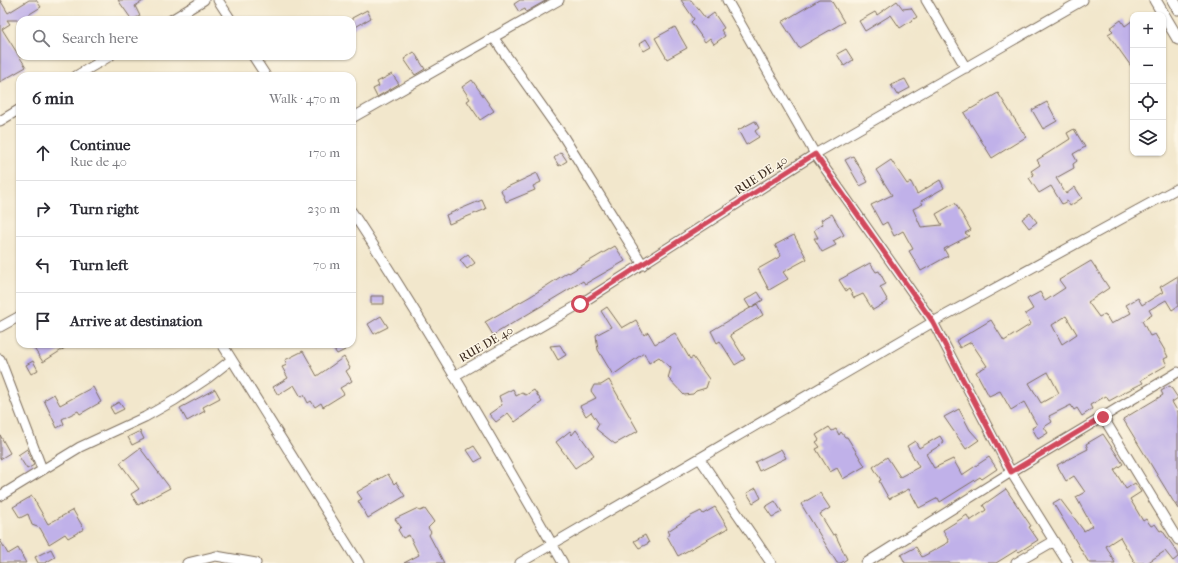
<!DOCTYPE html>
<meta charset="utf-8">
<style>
body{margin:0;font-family:"IM FELL French Canon",serif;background:#f2f2f3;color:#2b2b33}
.controls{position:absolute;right:12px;top:12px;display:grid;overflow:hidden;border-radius:8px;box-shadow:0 1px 3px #0004}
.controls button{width:36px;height:36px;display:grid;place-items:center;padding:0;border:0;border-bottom:1px solid #e1e1e2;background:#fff;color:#2b2b33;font:20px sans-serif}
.stop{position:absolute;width:12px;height:12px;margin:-9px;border:3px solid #d1495b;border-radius:50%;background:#fff}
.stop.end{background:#d1495b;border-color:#fff;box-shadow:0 1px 4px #0008}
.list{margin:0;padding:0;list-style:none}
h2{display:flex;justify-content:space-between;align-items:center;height:52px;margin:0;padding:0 16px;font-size:17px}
h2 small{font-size:13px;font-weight:400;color:#7c7c81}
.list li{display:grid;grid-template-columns:26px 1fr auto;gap:12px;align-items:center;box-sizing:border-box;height:56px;padding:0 16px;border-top:1px solid #e1e1e2}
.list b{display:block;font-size:15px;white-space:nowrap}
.list p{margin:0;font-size:13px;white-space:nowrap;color:#7c7c81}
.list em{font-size:13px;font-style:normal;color:#7c7c81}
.icon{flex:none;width:22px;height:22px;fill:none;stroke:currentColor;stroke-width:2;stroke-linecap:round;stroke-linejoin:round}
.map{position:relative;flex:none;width:1178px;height:563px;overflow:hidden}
.search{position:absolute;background:#fff;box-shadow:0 1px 3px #0004;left:16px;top:16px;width:340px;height:44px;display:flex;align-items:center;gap:10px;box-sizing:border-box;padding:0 14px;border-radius:12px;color:#7c7c81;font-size:15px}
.panel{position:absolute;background:#fff;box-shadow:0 1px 3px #0004;left:16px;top:72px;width:340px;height:276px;border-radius:12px}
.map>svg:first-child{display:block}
</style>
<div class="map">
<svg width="1178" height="563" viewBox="0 0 1178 563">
<rect width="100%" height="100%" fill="#fcf5e5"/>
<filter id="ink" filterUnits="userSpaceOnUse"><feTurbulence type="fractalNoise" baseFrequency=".025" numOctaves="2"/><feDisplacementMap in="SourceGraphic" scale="8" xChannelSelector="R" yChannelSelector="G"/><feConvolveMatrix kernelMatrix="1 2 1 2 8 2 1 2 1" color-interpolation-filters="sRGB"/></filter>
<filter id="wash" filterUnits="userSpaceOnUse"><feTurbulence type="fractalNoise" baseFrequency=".012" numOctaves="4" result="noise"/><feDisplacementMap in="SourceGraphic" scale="16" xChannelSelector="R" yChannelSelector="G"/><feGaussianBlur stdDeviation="0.9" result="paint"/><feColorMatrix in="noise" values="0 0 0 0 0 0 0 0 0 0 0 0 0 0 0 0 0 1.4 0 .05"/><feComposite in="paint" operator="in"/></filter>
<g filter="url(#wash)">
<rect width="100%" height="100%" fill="#f2e7cc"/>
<g id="blocks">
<path fill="#c0b1e9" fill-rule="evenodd" d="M0,0L8,13L29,0H36L41,7L28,15L31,20H7L10,24L2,29L26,67L0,82Z
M118,0H145L135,6L140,16L132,20Z
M520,0H547L526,12L525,9L519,12L514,4Z
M681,0H691L706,19L714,13L724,28L721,30L725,36L714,44L710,38L705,42L691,22L694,19Z
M819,0H831L844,22L799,48L782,22Z
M897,1L903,9L911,8L917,17L900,28L891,15L865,31L859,21L875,12L877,15Z
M367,10L371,18L352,29V18Z
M1121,20L1125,26L1133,20V69L1108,34L1113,31L1110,28Z
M675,27L687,48L667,59L655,38Z
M646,39L651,47L644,51L639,44Z
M846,49L853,60L844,66L837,54Z
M414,52L425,69L415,75L404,59Z
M392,74L399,84L377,97L373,89L379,86L377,82Z
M905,79L910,88L897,95L891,85Z
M472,80L494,111L480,120L467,101L470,99L462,87Z
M998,93L1026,137L992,158L964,113Z
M1047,102L1057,121L1043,129L1032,110Z
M755,121L759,128L755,131L759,137L746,145L738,130Z
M1074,129L1085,147L1073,154L1077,161L1073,164L1074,168L1056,178L1066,194L1075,187L1082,198L1070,206L1067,201L1062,204L1051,186L1039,193L1029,178L1034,175L1031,171L1040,165L1037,160L1070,139L1067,133Z
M561,152L567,161L559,166L554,158Z
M853,156L868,182L860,186L845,160Z
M891,160L907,184L911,182L917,194L940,180L944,188L921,201L923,204L913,209L921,227L942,225L936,214L955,203L971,230L965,233L969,236L944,249L948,256L921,271L909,251L913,249L903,231L894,236L887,222L882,225L871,205L892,195L876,170Z
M537,173L541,182L533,186L535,190L506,202L501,190Z
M482,200L486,209L449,224L446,215Z
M1030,213L1037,222L1029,228L1022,219Z
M832,214L844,235L833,241L836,245L822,252L814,238H818L814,230L823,224L821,220Z
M794,235L807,259L783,272L788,279L769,290L758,269L781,256L775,245Z
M615,246L625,261L585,284L583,281L493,335L485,322L531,296L568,272L569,273Z
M468,254L475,263L467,269L460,260Z
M1091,261L1109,288L1088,302L1099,317L1105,314L1111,324L1131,313L1126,305L1138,298L1142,305L1163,292L1160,287L1178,276V306L1172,310L1166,300L1149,310L1152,315L1142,321L1150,336L1155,334L1164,349L1168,357L1164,359L1167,365L1141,380L1143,383L1127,391L1109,401L1106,396L1090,405L1092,409L1082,416L1077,408L1074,410L1071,405L1049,416L1052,422L1044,427L1048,433L1038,439L1032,428L1037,425L1024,402L1011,410L1000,391L989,396L976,372L987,366L971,342L960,348L956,341L991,320L1004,341L1031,324L1025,314L1033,309L1027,299L1040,292L1045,301L1065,288L1059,280ZM1066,316L1077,334L1062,344L1052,325ZM1048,372L1059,393L1041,403L1029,383Z
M870,263L876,272L879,271L886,284L880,287L888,301L873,310L863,294L854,298L849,289L846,291L839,280Z
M758,292L763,300L750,308L745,300Z
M371,296H384V304H371Z
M757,304L763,315L730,335L745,359L735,365L720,341L717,343L711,331Z
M607,307L622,328L636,320L644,335L648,332L655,344L675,333L690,359L693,357L709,379L706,388L696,391L693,394L684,395L668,378L671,368L659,357L649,363L644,353L613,375L598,350L596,335L611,327L601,311Z
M381,316L388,327L374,334L368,324Z
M31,344H71L43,362Z
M330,344H341L345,350L337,354Z
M560,345L566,355L558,360L550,346Z
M303,351L317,376L344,357L350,368L346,371L352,381L340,388L344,394L323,407L321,403L315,407L311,401L308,403L304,395L301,397L294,385L278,395L273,387L288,378L282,367L287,365L285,360Z
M33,361L38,370L31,374L26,365Z
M609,380L638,431L615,444L596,429L599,424L591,412L586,416L580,406L596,398L591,391L594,385H601Z
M1170,386L1178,398L1172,402L1178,412V509L1123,419L1163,395L1161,391Z
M93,387L101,402L80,414L78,411L62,419L64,424L57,428L44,400L54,394L60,405Z
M215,389L220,398L203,407L205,411L187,421L180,408Z
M513,389L516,396L522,393L526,395L534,390L542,402L515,422L508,413L496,422L489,414L502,405L499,396Z
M119,402L124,409L114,414L110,407Z
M959,409L970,430L979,440L966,449L944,417Z
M829,427L832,431L836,429L839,435L841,432L845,437H847L865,466L843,479L837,468L830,472L816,449L820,447L816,442L819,440L816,435Z
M576,430L594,455L575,468L556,442L570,431L572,435Z
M140,431L144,439L132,445L128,437Z
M1103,434L1123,464L1114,470L1126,489L1135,483L1141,492L1130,499L1143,521L1146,519L1151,526L1155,524L1160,531L1162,530L1178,553V557L1173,561L1165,551L1147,563H1135L1120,537L1106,546L1115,563H1089L1053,503L1060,499L1084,531L1092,526L1076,497L1085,492L1074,476L1066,481L1057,465L1088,449L1086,444Z
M0,435L10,453L0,459Z
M940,436L944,443L926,454L934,468L953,459L962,475L989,457L997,469L982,479L980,477L940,502L938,498L919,508L909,489L889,499L879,481L881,480L873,467L887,457L900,477L919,467L907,446L915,441L919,448Z
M474,446L482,458L475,462L467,450Z
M140,448L170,488L138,505L131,494L139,489L120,463Z
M27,449L34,465L27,469L18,455Z
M781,449L786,458L759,471L755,462Z
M388,474L394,484L396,482L405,496L368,518L358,501L362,499L357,492Z
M756,488L761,498L753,503L747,493Z
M1006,489L1031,526L1029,527L1038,540L1019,552L1017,550L996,563H905L901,555L916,547L922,557L949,542L943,530L967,515L970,521L986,510L983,505Z
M820,493L830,508L820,514L833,535L835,534L847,559L841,563H837L801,504Z
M32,496L48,524L73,510L84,529L68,538L65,534L49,544L40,528L32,525L28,514L20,518L13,507Z
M775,501L782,512L772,517L765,507Z
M715,507L728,528L678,556L667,536L670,534L668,531L691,516L701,511L703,514Z
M416,509L420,511L425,509L434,522L428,528L431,532L429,535L444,563H404L419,555L409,535L403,538L398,530L401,527L395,519Z
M645,535L649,543L639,548L634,541Z
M0,540L8,554L18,548L26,563H0Z
M51,549L55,557L45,563H38L35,557Z"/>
</g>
</g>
<g filter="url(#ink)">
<use href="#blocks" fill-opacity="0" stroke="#7b6c5b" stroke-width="1"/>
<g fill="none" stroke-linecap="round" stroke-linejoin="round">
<g stroke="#7b6c5b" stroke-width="11">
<path id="minor" d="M218,0L231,20
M727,0L815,154L933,322L1011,472L1054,541L1016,563
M926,0L966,68
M171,20L204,0
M493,37L563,136L643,265
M253,56L266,76
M76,76L110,56
M352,118L559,0
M0,121L20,109
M352,212C427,326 495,444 563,563
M0,327L20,316
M222,344L359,563
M0,359L42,469
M456,375L580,304L815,154L1083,0
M1103,417L1178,540
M700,459L771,563
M0,496L80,447L145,417L175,400L208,378L231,360
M1054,541L1068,563
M187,563L216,556L256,563
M520,563L933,322L1178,188
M866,563L1011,472L1178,372"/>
</g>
<g stroke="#7b6c5b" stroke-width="13">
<path id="tertiary" d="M1155,0L1178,39
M1173,0L1178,9"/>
</g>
<use href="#minor" stroke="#fff" stroke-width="9"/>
<use href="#tertiary" stroke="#fff" stroke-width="11"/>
</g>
</g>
<g fill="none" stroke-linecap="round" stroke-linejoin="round" filter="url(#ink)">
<path stroke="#d1495b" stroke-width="5" d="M580,304L815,154L933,322L1011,472L1103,417"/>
</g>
<g text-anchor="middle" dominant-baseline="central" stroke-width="3" stroke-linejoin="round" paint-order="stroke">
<g font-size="12" fill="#3b2a1e" stroke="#fcf5e5">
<text transform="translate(761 175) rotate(-33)">RUE DE 40</text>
<text transform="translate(486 344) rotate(-30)">RUE DE 40</text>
</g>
</g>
</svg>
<div class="controls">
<button>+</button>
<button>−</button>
<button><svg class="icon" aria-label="locate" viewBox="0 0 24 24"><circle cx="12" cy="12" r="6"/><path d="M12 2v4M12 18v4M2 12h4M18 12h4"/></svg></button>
<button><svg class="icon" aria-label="layers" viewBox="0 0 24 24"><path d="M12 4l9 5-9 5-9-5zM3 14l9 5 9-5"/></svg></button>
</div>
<div class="stop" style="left:580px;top:304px"></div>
<div class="stop end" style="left:1103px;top:417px"></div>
<div class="search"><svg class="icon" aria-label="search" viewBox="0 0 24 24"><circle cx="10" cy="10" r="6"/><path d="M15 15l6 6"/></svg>Search here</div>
<section class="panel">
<h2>6 min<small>Walk · 470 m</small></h2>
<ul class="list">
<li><svg class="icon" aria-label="ahead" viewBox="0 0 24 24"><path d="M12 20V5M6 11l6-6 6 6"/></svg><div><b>Continue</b><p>Rue de 40</p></div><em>170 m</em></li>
<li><svg class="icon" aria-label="right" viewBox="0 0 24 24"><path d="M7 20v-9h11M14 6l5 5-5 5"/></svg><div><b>Turn right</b></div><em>230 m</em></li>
<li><svg class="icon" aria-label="left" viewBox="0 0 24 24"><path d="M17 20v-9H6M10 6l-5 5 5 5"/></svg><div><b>Turn left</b></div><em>70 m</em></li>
<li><svg class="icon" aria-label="arrive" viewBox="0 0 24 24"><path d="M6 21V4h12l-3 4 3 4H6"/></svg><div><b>Arrive at destination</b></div></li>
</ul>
</section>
</div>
